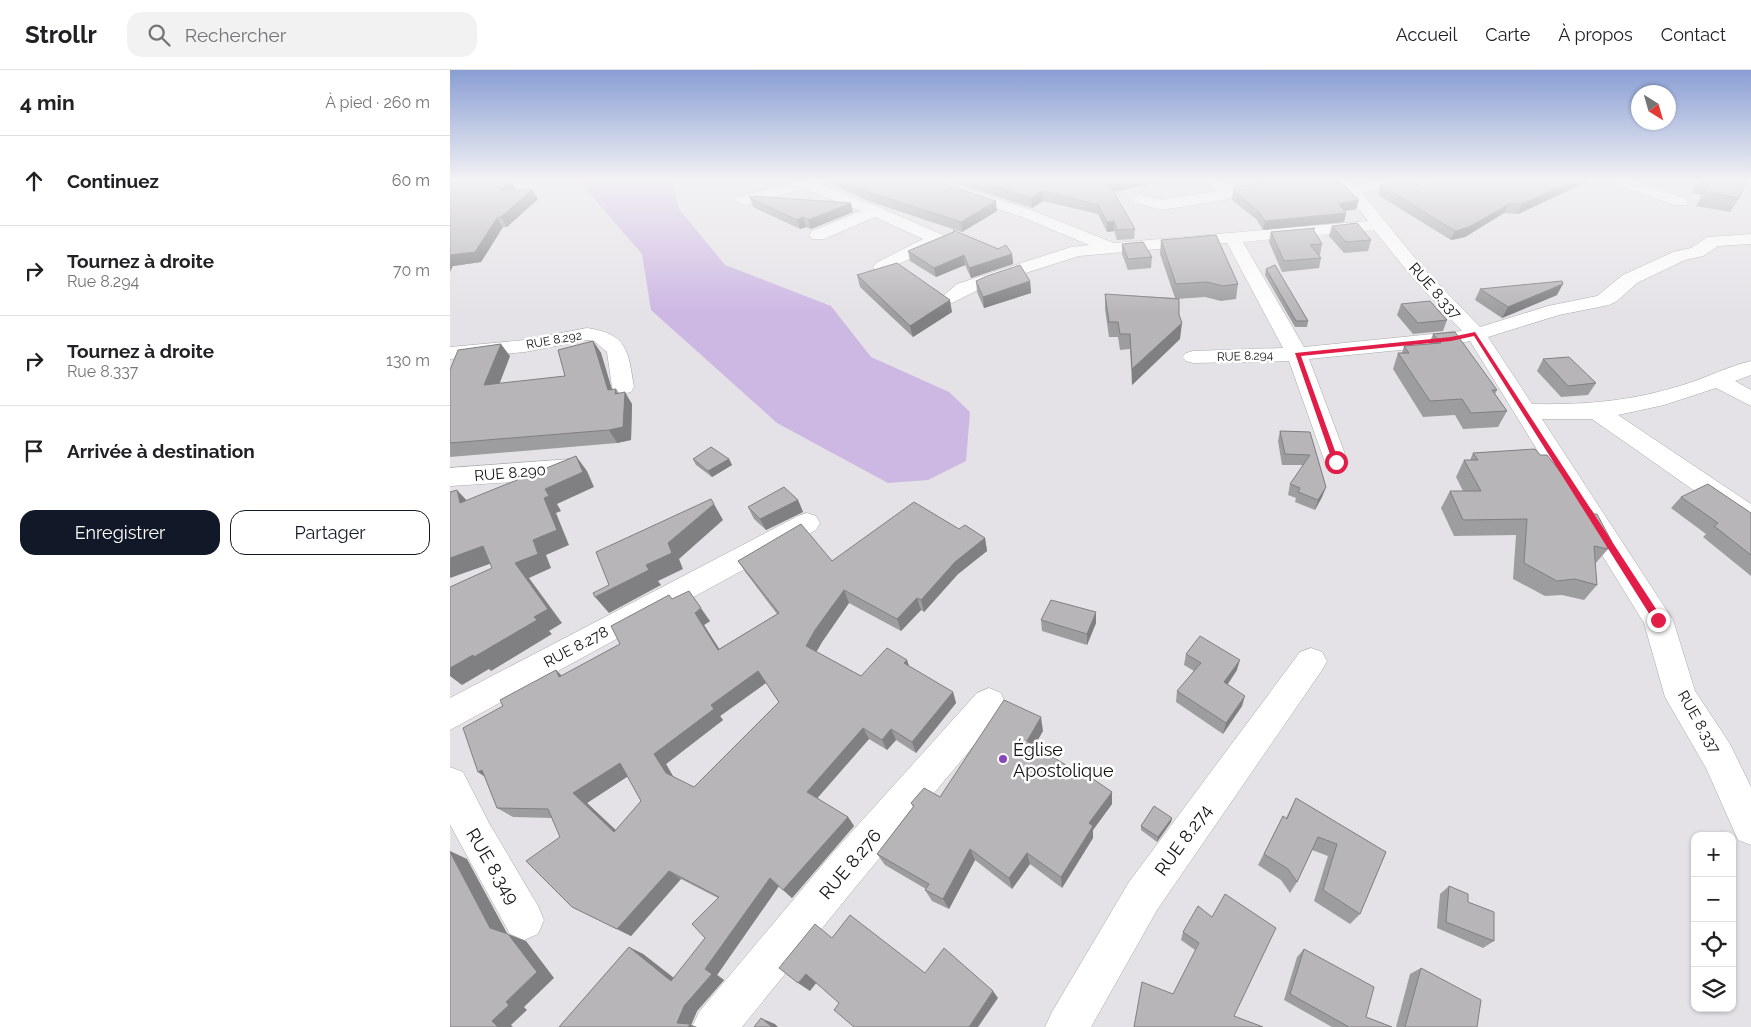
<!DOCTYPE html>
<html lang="fr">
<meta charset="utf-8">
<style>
body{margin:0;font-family:Raleway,sans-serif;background:#f2f2f2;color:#202124}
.controls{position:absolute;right:15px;bottom:15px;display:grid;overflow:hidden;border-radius:10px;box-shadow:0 1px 4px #0004}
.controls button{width:45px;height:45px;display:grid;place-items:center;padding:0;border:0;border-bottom:1px solid #e0e0e0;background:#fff;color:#202124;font:25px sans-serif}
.compass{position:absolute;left:1181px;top:15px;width:45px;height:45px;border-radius:50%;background:#fff;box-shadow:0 1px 4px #0004;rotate:143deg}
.stop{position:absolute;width:15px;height:15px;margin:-11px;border:4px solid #e11d48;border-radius:50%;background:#fff}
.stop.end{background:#e11d48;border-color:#fff;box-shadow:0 1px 5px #0008}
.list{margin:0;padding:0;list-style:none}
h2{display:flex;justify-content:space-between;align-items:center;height:65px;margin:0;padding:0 20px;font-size:21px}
h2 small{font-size:16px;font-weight:400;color:#757577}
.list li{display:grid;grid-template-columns:32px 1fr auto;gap:15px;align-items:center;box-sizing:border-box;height:90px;padding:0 20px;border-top:1px solid #e0e0e0}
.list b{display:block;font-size:19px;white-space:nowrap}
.list p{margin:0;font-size:16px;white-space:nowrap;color:#757577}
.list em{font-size:16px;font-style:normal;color:#757577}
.actions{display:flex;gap:10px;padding:15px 20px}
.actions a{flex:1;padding:11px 0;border:1px solid #111827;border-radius:15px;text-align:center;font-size:18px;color:#111827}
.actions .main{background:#111827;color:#fff}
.icon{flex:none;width:28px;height:28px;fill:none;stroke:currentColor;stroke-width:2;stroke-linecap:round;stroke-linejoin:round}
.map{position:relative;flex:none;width:1301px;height:957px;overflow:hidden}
header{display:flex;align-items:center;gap:30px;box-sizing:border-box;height:70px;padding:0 25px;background:#fff;border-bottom:1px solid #e0e0e0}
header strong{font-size:24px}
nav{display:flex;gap:28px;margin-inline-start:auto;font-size:18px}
.search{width:350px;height:45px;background:#f2f2f2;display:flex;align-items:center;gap:12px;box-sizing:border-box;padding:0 18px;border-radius:15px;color:#757577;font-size:19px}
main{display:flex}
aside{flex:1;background:#fff}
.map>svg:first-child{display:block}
</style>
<header>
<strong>Strollr</strong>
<div class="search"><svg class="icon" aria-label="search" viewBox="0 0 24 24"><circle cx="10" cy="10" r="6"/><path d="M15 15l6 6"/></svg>Rechercher</div>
<nav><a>Accueil</a><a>Carte</a><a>À propos</a><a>Contact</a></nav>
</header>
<main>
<aside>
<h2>4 min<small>À pied · 260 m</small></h2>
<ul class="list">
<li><svg class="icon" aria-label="ahead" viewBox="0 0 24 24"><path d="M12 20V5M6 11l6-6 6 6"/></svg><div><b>Continuez</b></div><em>60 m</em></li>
<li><svg class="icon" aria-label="right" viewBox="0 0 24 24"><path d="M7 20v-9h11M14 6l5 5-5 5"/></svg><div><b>Tournez à droite</b><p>Rue 8.294</p></div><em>70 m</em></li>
<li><svg class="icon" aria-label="right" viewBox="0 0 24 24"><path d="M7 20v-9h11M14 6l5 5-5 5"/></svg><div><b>Tournez à droite</b><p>Rue 8.337</p></div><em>130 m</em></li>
<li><svg class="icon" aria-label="arrive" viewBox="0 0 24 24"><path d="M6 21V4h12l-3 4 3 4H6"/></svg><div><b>Arrivée à destination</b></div></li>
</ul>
<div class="actions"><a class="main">Enregistrer</a><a>Partager</a></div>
</aside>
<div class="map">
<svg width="1301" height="957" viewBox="0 0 1301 957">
<rect width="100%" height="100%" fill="#e4e2e6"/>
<path fill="#cdb7e3" d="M128,110H221L229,139L275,195L381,236L421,287L499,322L520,342L516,391L478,410L438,413L327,353L201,240L192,184Z"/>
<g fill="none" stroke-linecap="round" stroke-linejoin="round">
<g stroke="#a9a8ab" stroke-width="1">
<path id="minor" d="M352,110H379L371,115L431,138L493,165L496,169L493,173L432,202L426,201L423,197L426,193L473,169L425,147L374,169H362L359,165L362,161L411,141L354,119L293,135L285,130L287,127Z
M468,110H491L584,141L664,173L918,151L897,123L880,110H898L905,115L929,110H960L957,113L912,123L974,199L1030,257L1098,236L1147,226L1173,205L1223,182L1241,178L1258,167L1301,164V174L1268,176L1253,186L1235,190L1187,213L1167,231L1159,235L1109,245L1038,267L1082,334C1137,335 1183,331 1236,314C1258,307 1279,296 1301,291V305L1285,311L1301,320V336L1266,318L1214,335L1168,345L1301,434V457L1292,454L1142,349H1092L1223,550L1245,621L1280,674L1301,717V775L1288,770L1256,698L1215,627L1194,553L1020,271L1001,275L859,289L898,392L895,398L886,400L877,398L839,291L743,293L736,291L732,287L736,283L743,281L833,278L777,173L629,186L538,215L502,233L495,231L492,227L507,214L621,177L639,175L572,147L471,113ZM924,160L962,207L1012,261L854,277L793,172Z
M754,110H772L786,122L781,128L775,130L711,140L684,132L682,129L690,124L711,130L767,121Z
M1161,110H1184L1236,129L1238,132L1236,135H1224L1164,113Z
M137,258C178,264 178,281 184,317L181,322L173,324L165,322L162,317L157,282L144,271L137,270L75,282L0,289V277L75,270Z
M120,389L129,391L132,397L129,403L79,411L0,416V398Z
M357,443L366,446L370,453L366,460L0,660V628L348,446Z
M861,578L872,582L877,591L872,600L707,840L641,957H595L602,942L679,812L850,582Z
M539,618L551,623L555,633L551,643L408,814L292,957H242L249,942L380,786L527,623Z
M0,697L13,702L39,753L88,836L94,850L88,864L74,870L60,864L4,762L0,754Z"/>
</g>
<use href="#minor" fill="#fff" fill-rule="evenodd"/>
</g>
<path fill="#9d9c9e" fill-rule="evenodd" d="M0,110H46L43,111L61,112L66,120H82L88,129L57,157H53L31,192L3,196Z
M378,110H483L547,141L512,162L421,132L379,113Z
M497,110H717L663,122L685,159L684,169L667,170L664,161L657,162L648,144L593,131L582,138Z
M990,110H1141L1068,144L1054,143L1015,167L1001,170L928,125L930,115L972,118Z
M1249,110H1297L1289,128L1280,142L1246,136L1252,125L1242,123Z
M783,121L906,139L895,141L896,143L894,152L813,160L806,149L782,130Z
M300,128L403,142L361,159L356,157L350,159L303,137Z
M882,156L921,170L918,181L894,183L879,166Z
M503,160L562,184L563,194L521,208L515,195L486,207L460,191L458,181L503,162Z
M864,161L872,174L870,185H869L871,188L869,198L832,202L819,172L821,162Z
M711,170L788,214L786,229L771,231L755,227L726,229L729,245L730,269L682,315L680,279L670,280L668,267H659L655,239V224L725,228L710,184Z
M672,174L702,187L701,198L678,200L672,184Z
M816,199L858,251L857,257H845L815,205Z
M407,205L502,242L463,267L410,217Z
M526,211H580L581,223L534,238L527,222Z
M1030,219L1107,225L1052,248L1025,230Z
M951,234L997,250L993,261L963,264L947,245Z
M983,264L1047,320L1045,324L1057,341L1048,357L1013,359L1005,345L973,347L943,299L948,283H952L954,276L979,274Z
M143,271L151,283L162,320L166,319L169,323L182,334L181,370L167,373L0,387V300L60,286L49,314L115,306Z
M1093,289L1146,313L1138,325L1111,327L1087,301Z
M830,361L860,362L876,417L872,427L865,440L845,432L846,428L838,425L840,414L853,395H832L828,371Z
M1023,383L1162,472L1157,478L1158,479L1145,494L1147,515L1134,530L1112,525L1095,526L1063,509L1066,465L1004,466L991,438L1000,421H1013L1006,407L1014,390H1020Z
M243,389H279L282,395L262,407L246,395Z
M1231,427L1301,443V506L1253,467L1256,464L1221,438Z
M348,430L353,442L316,460L304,449L298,437Z
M509,459L535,468L537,481L508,504L474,542L471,540L451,561L399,533L372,572L366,582L411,606L457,590L459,597L503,622L506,633L466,683L446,670L437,680L419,669L367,728L398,747L404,756L342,828L329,816L267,905L274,910L247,941L241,955L247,957H109L179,877L193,884L224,908L255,868L268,828L231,809L181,866L122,837L110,767L102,748L63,747L47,738L35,707L28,702L53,636L106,600L112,606L170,574L222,529L260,551L254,555L269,579L327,544L296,503L288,491H382ZM316,613L329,632L244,717L223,707L216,694L273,650L270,646ZM178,706L191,731L166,760L137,733Z
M591,550L646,553L637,575L592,561Z
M736,584L787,600L778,614L792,636L773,664L726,632L727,621L744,601L734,595Z
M593,661L584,676L662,734L643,760V768L612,818L580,794L562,819L525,790L499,839L482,831L475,820L476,819L435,795L427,784L463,737L461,733L490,727Z
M846,728L936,782L910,844L900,854L864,831L878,786L862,780L847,812L840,823L831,810L808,795L833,746L836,748Z
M722,748L721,752L707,772L691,760V756Z
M999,816L1018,832L1044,871L1033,878L987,858L990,824Z
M762,847L745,880L731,870L733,862Z
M854,879L916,947L942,957H882L834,930L847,887Z
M971,898L1027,957H946L960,904Z"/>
<path fill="#807f81" d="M24,110H46L30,119Z
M673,110H717L654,124V114Z
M1126,110H1141L1068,144L1072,134Z
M61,112L67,122L49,120Z
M82,120L88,129L57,157L51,147Z
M593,121V131L582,138L581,128Z
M909,130L906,139L887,142L889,134Z
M546,131L547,141L512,162L511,152Z
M401,133L403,142L361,159L358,150Z
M1059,134L1054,143L1015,167L1001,170L1005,161Z
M896,143L894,152L813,160L815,151Z
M353,147L356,157L350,159L347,150Z
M47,148L53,157L31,192L3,196L0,202V185Z
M664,151V161L657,162V152Z
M562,184L563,194L521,208L519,198Z
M514,185L515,195L486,207L484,198Z
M580,211L581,223L534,238L533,227Z
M1113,214L1107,225L1052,248L1058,237Z
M500,230L502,242L463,267L460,256Z
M732,253L730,269L682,315V299Z
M143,271L151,283L166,333L158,320Z
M51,274L60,286L44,328L34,315Z
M175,322L182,334L181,370L167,373L159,360Z
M126,386L137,401L144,417L107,434L111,441L106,443L119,475L96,485L101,498L79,508L112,553L99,561L102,564L41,601L39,599L12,615L0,606V598L84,547L65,493L83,470L94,428L95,419Z
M279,389L282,395L262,407L258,401Z
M876,417L872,427L865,440L868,430Z
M7,420L21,435L10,433Z
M348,430L353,442L316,460L310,449Z
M264,434L273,450L229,489L233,499L208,511L211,515L159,543L145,527L196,495L218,473Z
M535,468L537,481L508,504L474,542L471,530L505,492Z
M33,476L48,491L0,508V488Z
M394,520L399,533L372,572L363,588L356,576L365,560Z
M239,521L260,551L254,555L277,591L268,580L245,543Z
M467,528L471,540L451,561L447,549Z
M646,542V553L637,575V564Z
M457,590L461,602L454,593Z
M790,590L787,600L772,622L774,612Z
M106,600L118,612L109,607Z
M308,601L316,613L270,646L273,650L216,694L227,713L216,703L204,684L261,635Z
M503,622L506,633L466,683L462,672Z
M795,626L792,636L773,664L776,653Z
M591,647L593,661L579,685L577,671Z
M413,658L419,669L364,732L357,722Z
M441,659L446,670L437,680L432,670Z
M170,693L183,703L137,733L177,771L164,762L123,723Z
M32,700L44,712L28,702Z
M662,722V734L643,760V768L612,818L611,807L639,753Z
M398,747L404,756L342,828L333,820Z
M722,748L721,752L707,772L708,767Z
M520,779L525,790L499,839L493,829Z
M0,781L17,789L58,865L40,858L0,782Z
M577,783L580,794L562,819L559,808Z
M219,801L231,809L181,866L167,859Z
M320,808L329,816L267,905L274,910L247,941L241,955L247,957H238L227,953L234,936L255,899Z
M58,864L76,871L104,908L74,937L77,940L61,955L63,957H48L42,951L56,932Z
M179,877L193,884L234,916L221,911Z
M356,904L367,912L360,921L348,913Z
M543,921L548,928L528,957H519Z
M311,948L325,954L328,957H322Z"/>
<path fill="#b7b5b8" stroke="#807f81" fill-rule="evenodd" d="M0,110H24L61,112L49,120H82L51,147L47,148L25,182L0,185Z
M392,110H483L546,131L511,152L418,122Z
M525,110H673L654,114L662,119L685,159L667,160L664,151L657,152L648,135L593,121L581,128Z
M832,110H888L909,130L889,134L896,143L815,151L808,141L783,121L786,117Z
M958,110L972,118L990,110H1126L1072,134H1059L1019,157L1005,161L930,115Z
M1257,110H1297L1289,128L1255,122L1260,111Z
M300,126L401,133L358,150L353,147L347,150L300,128Z
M907,153L921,170L896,172L882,156Z
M865,158L863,159L872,174L860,175L871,188L834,191L821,162Z
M503,160L548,179L556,175L562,184L519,198L514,185L484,198L458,181L504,162Z
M766,165L788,214L773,216L757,212L726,214L711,170Z
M693,172L702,187L678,189L672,174Z
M447,193L500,230L460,256L407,205Z
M570,195L580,211L533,227L526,211L537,206Z
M825,195L858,251H846L816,199Z
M1112,211L1113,214L1058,237L1030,219Z
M655,224L729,229V245L732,253L682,299L680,264H670L668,252H659Z
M980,231L997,250L968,253L951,234Z
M1005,262L1047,320H1042L1057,341L1021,343L1012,329L980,331L948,283H959L954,276L991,273L983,264Z
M143,271L158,320L166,319L165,324L175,322L173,357L159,360L0,373V300L8,280L51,274L34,315L115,306L108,280Z
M1119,287L1146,313L1118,316L1093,289Z
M830,361L860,362L876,417L868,430L848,422L850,418L840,414L860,385L835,384Z
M261,377L279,389L258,401L243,389Z
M1085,379L1090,385H1097L1144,444H1147L1162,472L1155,471L1158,479L1144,476L1147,515L1125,509L1107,511L1074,493L1077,449L1013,450L1000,421H1031L1014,390H1028L1023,383Z
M126,386L133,402L95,419L99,426L94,428L107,460L83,470L88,484L65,493L98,539L84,547L87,550L24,587L23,585L0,598V517L42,498L33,476L0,488V422L7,420L10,433Z
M1258,414L1301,443V485L1264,456L1268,453L1231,427Z
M334,417L348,430L310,449L298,437Z
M261,429L264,434L218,473L222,483L196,495L199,500L145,527L143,523L159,515L146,482Z
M464,432L509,459L515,455L535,468L505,492L471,530L467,528L447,549L394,520L365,560L356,576L411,606L437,578L457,590L454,593L503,622L462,672L441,659L432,670L413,658L357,722L398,747L333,820L320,808L255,899L262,904L234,936L227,953L240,954L238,957H109L179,877L221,911L255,868L242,854L269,827L219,801L167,859L122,837L76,791L110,767L98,739L47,738L32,700L28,702L13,658L53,636L50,630L106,600L109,607L170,574L161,556L219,525L222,529L239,521L251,538L245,543L268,580L329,543L288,491L351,454L382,491ZM308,601L329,632L244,717L216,703L204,684L264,639L261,635ZM170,693L191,731L164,762L123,723Z
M601,530L646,542L637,564L591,550Z
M750,566L790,590L774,612L795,626L776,653L727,621L751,593L736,584Z
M554,630L591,647L577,671L624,700L626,697L662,722L639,753L643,756L611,807L577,783L559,808L520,779L493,829L475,820L479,814L427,784L464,736L461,733L474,718L490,727Z
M846,728L936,782L910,844L873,820L887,774L868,767L847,812L838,799L814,784L833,746L837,749Z
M704,736L722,748L708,767L691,756Z
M0,782L40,858L58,864L87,902L56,932L59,935L42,951L48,957H0Z
M999,816L1018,824V832L1044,842V871L996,852Z
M775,824L826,858L784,946L813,957H684L692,912L723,924L749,873L733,862L748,836L762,847Z
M400,845L475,903L494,878L543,921L519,957H404L384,940L389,933L356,904L348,913L329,898L365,854L382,868Z
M854,879L924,917L916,947L942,957H899L840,924Z
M971,898L1031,930L1027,957H955Z
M311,948L322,957H304Z"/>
<linearGradient id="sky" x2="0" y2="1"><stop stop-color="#899ed4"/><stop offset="0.45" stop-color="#f3f2f4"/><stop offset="1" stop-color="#f3f2f4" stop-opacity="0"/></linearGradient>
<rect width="1301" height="244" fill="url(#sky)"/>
<path fill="#e11d48" d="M1025,262L1212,548V553H1205L1024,266L1001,271L851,286L889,392L883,393L845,283L1001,267Z"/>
<circle fill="#8945ba" stroke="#fff" stroke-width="2" cx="553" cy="689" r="5"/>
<g text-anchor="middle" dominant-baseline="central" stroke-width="5" stroke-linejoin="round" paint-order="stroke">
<g font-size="12" fill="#131314" stroke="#fff">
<text transform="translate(104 270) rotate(-10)">RUE 8.292</text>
<text transform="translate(795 286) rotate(-2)">RUE 8.294</text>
</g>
<g font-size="15" fill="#131314" stroke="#fff">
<text transform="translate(985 221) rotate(48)">RUE 8.337</text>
<text transform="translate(60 403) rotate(-5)">RUE 8.290</text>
<text transform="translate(126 577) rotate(-28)">RUE 8.278</text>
<text transform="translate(1249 652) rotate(60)">RUE 8.337</text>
</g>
<g font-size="18" fill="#131314" stroke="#fff" text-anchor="start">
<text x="563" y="679">Église<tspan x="563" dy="21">Apostolique</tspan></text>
</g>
<g font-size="18" fill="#131314" stroke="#fff">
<text transform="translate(733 770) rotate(-54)">RUE 8.274</text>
<text transform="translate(400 794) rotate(-50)">RUE 8.276</text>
<text transform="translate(43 796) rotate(59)">RUE 8.349</text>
</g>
</g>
</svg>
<div class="controls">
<button>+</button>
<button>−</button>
<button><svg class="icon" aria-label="locate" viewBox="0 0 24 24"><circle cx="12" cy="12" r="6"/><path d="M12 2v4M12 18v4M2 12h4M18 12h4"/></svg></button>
<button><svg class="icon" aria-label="layers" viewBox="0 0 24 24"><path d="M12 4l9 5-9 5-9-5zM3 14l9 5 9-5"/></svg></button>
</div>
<svg class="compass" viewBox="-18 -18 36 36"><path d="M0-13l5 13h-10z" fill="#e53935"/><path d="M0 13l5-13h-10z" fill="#757577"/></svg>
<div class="stop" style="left:886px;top:392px"></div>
<div class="stop end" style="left:1208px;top:550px"></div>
</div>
</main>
